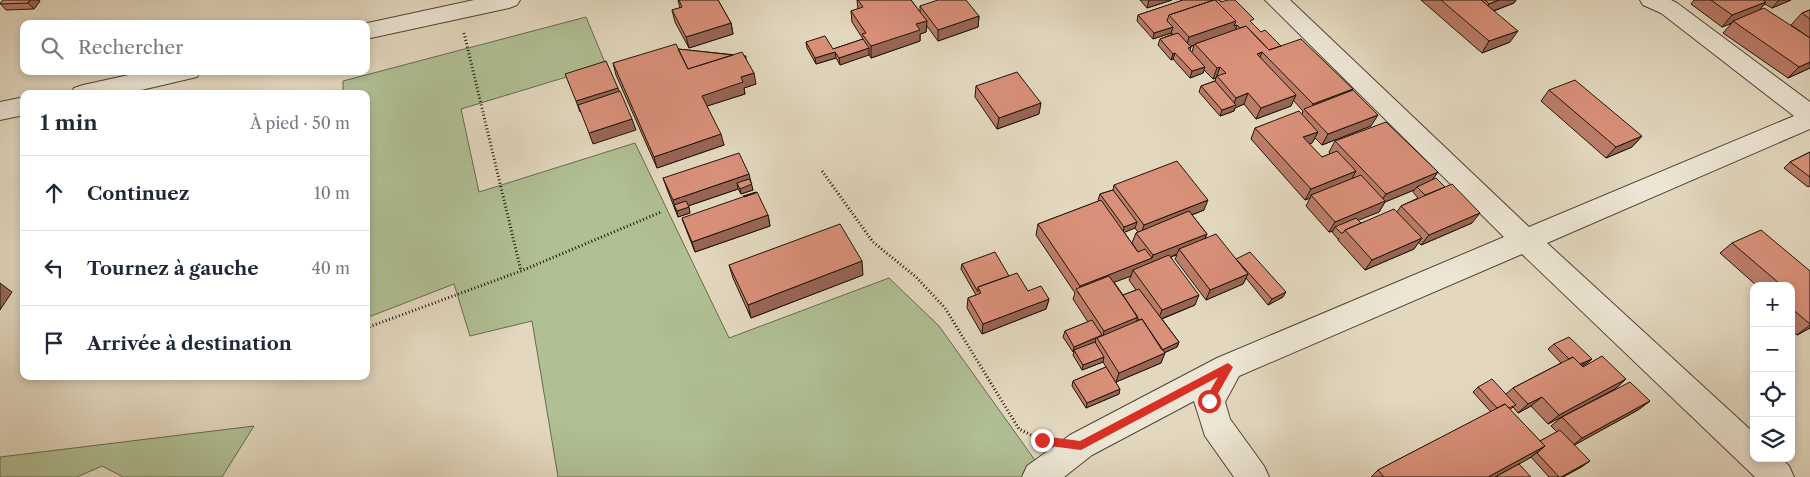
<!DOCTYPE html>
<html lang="fr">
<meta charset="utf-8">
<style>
body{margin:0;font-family:"Libre Caslon Text",serif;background:#f2f2f3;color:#1f2937}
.controls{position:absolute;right:15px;bottom:15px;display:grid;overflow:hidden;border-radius:10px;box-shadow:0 2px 8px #0003}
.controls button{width:45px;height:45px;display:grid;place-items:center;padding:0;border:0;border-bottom:1px solid #e0e1e3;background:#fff;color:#1f2937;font:25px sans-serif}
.stop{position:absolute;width:15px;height:15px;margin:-11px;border:4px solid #d93025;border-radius:50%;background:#fff}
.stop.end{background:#d93025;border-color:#fff;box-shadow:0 1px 5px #0008}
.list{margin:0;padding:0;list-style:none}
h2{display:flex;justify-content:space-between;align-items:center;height:65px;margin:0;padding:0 20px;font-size:21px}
h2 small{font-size:16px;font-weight:400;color:#747a83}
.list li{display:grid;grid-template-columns:32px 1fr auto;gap:15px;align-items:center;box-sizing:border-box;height:75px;padding:0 20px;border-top:1px solid #e0e1e3}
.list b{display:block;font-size:19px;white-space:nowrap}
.list em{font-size:16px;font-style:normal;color:#747a83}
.icon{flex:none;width:28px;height:28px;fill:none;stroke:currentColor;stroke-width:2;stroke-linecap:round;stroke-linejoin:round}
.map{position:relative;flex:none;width:1810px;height:477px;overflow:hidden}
.search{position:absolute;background:#fff;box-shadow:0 2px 8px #0003;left:20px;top:20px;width:350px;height:55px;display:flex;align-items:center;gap:12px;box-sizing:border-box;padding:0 18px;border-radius:10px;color:#747a83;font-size:19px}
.panel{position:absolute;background:#fff;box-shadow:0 2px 8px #0003;left:20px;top:90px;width:350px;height:290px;border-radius:10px}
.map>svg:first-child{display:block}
</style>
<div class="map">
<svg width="1810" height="477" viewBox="0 0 1810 477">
<rect width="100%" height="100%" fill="#e3d8bf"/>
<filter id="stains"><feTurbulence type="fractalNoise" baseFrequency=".004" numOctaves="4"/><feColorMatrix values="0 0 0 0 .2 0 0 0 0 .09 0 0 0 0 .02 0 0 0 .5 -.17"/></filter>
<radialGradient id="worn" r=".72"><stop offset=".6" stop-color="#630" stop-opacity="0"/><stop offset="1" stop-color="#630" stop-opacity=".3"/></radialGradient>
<path fill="#b0bf94" stroke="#686a4e" d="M586,17L606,65L461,109L479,192L635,143L729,338L889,278L939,326L1047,477H558L532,321L470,336L454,284L366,318V94H343V81Z
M254,426L222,477H123L102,466L77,477H0V457Z"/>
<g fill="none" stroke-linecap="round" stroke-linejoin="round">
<g stroke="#504636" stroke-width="2">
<path id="street" d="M474,0H520L517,5L509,8L366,39V24H363Z
M1265,0H1290L1529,227L1794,116L1661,13L1643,5L1640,0H1671L1677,3L1810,102V129L1547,243L1754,433V458H1781L1789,466L1794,477H1755L1522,254L1239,376L1225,402L1230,419L1264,466L1269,477H1234L1205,436L1194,401L1092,455L1064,477H1022L1027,466L1070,435L1217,358L1504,237Z
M147,71H200L197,77L124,94H71L74,88L83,85Z
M24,97V115L0,120V102Z"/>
</g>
<path stroke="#1f1508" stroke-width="3" stroke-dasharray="1 2.5" stroke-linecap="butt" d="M464,33L521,271
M822,171L873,242L916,277L945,308L1019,429L1037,438
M366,328L521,271L661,212"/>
<use href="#street" fill="#ede6d5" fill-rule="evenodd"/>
</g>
<path fill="#bb7c68" stroke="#1f1508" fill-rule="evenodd" d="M678,0H718L731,23L733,34L689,48L675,22L672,10L680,8Z
M857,0H911L920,12V6L979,16L978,27L938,41L927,26L926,32L920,34V41L871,58L869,54L840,65L836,58L816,64L807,48L806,42L833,49L863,39L852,22L851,11L858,9Z
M1140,0H1172L1147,8Z
M1180,0H1219L1252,23L1261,32L1281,46L1352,91L1371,126L1322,145L1315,138L1312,143L1309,144L1322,157L1330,154L1329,152L1335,141L1438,172L1432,180L1472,223L1421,245L1418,242L1414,249L1365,270L1338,240L1339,238L1338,239L1332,232L1333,231L1329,232L1306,206L1310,198L1305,200L1251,139L1255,128L1302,114L1303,111L1293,100L1291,106L1256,119L1244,104L1235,108L1234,111L1220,116L1199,92L1201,86L1215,81L1216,78L1213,79L1204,70L1203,73L1190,78L1173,59L1171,60L1158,45L1160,39L1173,34L1171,33L1153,39L1137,21L1138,15L1181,1ZM1194,45L1192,52L1190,50L1191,47ZM1414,190L1413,192L1418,198L1401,206L1397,212L1361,223L1358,220L1379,212L1385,202Z
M1421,0H1516L1514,3L1494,11L1510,42L1482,53Z
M1694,0H1791L1772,8L1765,4L1759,10L1810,68L1788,78L1723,33L1732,23L1722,27L1691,4Z
M40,1L34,9L6,10L0,3Z
M1810,10V38L1791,25L1802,13Z
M678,49L746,56V60L756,84L744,88L745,94L707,106L724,145L657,168L616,75L613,63Z
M976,86L1039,114L997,129L975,97Z
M1549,90L1642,136L1632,147L1606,158L1541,101Z
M1810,152V186L1808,187L1784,168L1790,162Z
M663,178L750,181L753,190L741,194L738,189L688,206L690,213L678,217L667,189Z
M1114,185L1204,210L1192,215L1207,234L1205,239L1236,259L1283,297L1268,305L1246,278L1243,284L1206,300L1175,259L1177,255L1171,257L1195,305L1162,319L1179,342L1177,347L1164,353L1161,363L1116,382L1119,394L1086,408L1072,386L1073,381L1106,367L1103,362L1082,370L1073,355L1074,352H1073L1063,337L1065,331L1088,322L1073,299L1075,293L1036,235L1038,224L1099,201L1098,200L1100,194L1113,190ZM1135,228L1138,232L1136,233L1132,243L1138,252L1124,232ZM1131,276L1129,280L1136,290L1123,295L1114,282Z
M768,215L770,226L695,252L682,219Z
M1732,243L1810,271V328L1797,335L1791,330V286H1757L1720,253Z
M962,264L1009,276L1028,291L1049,299L1046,309L982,334L967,308L968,298L976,295L961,269Z
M729,265L863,275L751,318L733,278Z
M1554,344L1592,359L1586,364L1582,366L1583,367L1626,379L1615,389L1548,424L1531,406L1518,413L1513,407L1510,410L1540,441L1557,432L1551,426L1562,417L1650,401L1638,410L1574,445L1583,466L1563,477H1549L1531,457L1495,477H1371L1378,470L1491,412L1473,392L1478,387L1506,394L1513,388L1561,363L1548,349Z
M35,376H91L89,378L36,377Z"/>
<path fill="#986555" stroke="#1f1508" d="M30,0H38L40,1L34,9L28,3Z
M1149,0H1172L1147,8Z
M1499,0H1516L1514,3L1482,15L1489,4Z
M1779,0H1791L1772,8Z
M1766,2L1756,14L1733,21L1732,23L1722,27L1732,15Z
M979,16L978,27L938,41V30Z
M927,21L926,32L920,34V41L871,58V46L916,24Z
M1236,21L1237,25L1235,31L1195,44L1194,45L1186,48L1189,37Z
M731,23L733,34L689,48L686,37Z
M1173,27L1171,33L1153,39L1154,33Z
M1518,31L1510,42L1482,53L1489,41Z
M869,48V55L840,65L839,58Z
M835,52L836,58L816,64L815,58Z
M1262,52L1258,63L1257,54Z
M1175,53L1173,59L1171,60L1173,54Z
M1810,62V68L1788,78L1799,67Z
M1205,67L1203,73L1190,78L1192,71Z
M1220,67L1216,78L1213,79L1217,68Z
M754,73L756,84L744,88L745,94L704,107L702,96L741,77Z
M618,88L622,99L580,112L576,101Z
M1353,89L1347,101L1308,114L1313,104Z
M1248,93L1244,104L1235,108L1234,111L1220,116L1222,110L1233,106L1236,98Z
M1296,95L1291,106L1256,119L1261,108Z
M1041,103L1039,114L997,129L999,118Z
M1378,115L1371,126L1322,145L1328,134Z
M632,119L636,130L593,144L589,133Z
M1318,132L1312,143L1297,148L1303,137Z
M721,134L724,145L657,168L654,157Z
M1642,136L1632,147L1606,158L1616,147Z
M1356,171L1350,182L1311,195L1310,198L1305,200L1311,189Z
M1438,172L1430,183L1417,187L1414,190L1385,202L1379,212L1337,229L1335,227L1333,231L1329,232L1335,222L1380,203L1386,194Z
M749,174L753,190L741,194L740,189L737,183L738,189L676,210L674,205L676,211L673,200Z
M1208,200L1204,210L1141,235L1144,225Z
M689,207L690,213L678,217L677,211Z
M1480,213L1472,223L1421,245L1429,235Z
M768,215L770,226L695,252L692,242Z
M1137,222L1135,228L1123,233L1124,227Z
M1207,234L1202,244L1179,249L1177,254L1149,266L1133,270L1131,276L1080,295L1078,293L1080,286L1152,258L1153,255Z
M1422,238L1414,249L1365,270L1372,260Z
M862,261L863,275L751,318L748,305Z
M1248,274L1243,284L1206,300L1210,290Z
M0,283L12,292L0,310Z
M1286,292L1283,297L1268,305L1272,299Z
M1199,295L1195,305L1158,320L1162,310Z
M1049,299L1046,309L982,334L983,324Z
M1138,317L1134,327L1103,336L1104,331Z
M1810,325V328L1797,335Z
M1096,338L1095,343L1074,350L1073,352L1074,347Z
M1179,342L1177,347L1159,355L1162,350Z
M1165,353L1161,363L1116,382L1119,373Z
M1104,357L1103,362L1082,370L1083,365Z
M1592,359L1586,364L1570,372L1576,367Z
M1626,379L1615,389L1548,424L1559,415Z
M1120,389L1119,394L1086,408L1087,403Z
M1542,397L1531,406L1518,413L1528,404Z
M1650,401L1638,410L1571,447L1582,438Z
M1545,446L1530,458L1495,477H1488Z
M1590,461L1583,466L1563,477H1561Z"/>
<path fill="#d99079" stroke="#1f1508" d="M3,0H30L28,3L0,4Z
M679,0H718L731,23L686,37L672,10L682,7Z
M858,0H911L927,21L916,24L920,30L871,46L862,34L866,33L851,11L863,7Z
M938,0H966L979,16L938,30L920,6Z
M1183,0H1214L1169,15L1167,21L1173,27L1154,33L1138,15Z
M1214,0H1215L1236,21L1189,37L1169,15Z
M1215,0H1219L1221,2L1228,0H1235L1254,19L1250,21L1261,32L1265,30L1281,46L1269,50L1246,26L1240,28L1237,25L1234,26L1236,21Z
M1441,0H1481L1518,31L1489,41Z
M1485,0H1499L1489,4Z
M1711,0H1763L1766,2L1732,15Z
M1764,8L1810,38V62L1799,67L1733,21Z
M1810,10V19L1802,13Z
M1246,26L1269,50L1301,39L1353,89L1313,104L1262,52L1257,54L1296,95L1261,108L1248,93L1236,98L1217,76L1226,73L1220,67L1217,68L1195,44Z
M1178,33L1191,47L1188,48L1205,67L1192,71L1175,53L1173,54L1160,39Z
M825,36L833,49L863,39L869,48L839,58L835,52L815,58L806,42Z
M676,44L688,69L742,52L754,73L741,77L743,82L702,96L721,134L654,157L613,63Z
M678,49L733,55L688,69Z
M606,61L618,88L576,101L565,74Z
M1017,72L1041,103L999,118L976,86Z
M1575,80L1642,136L1616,147L1549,90Z
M1215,81L1236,105L1222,110L1201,86Z
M1353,90L1378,115L1328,134L1304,109Z
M620,91L632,119L589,133L578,105Z
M1299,111L1318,132L1303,137L1322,157L1337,151L1356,171L1311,189L1255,128Z
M1386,122L1438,172L1386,194L1335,141Z
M1810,152V177L1790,162Z
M739,153L749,174L673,200L663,178Z
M1177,161L1208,200L1144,225L1114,185Z
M1361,175L1385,201L1335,222L1311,195Z
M1436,178L1445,187L1425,195L1417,187Z
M749,179L752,184L740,189L737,183Z
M1452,184L1480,213L1429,235L1401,206Z
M1113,190L1137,222L1124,227L1100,194Z
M756,192V193L744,197L743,196Z
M757,192L768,215L692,242L682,218Z
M1101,200L1138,252L1145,249L1152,258L1080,286L1038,224Z
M686,201L689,207L677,211L674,205Z
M1394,209L1422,238L1372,260L1345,230Z
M1189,211L1207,234L1153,255L1136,233Z
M1356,218L1361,223L1345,230L1343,233H1341L1335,227Z
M840,224L862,261L748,305L729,265Z
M1761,230L1810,271V324L1791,308V286H1776L1780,284L1732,243Z
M1216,234L1248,274L1210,290L1179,249Z
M995,252L1009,276L978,287V292L962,264Z
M1250,252L1286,292L1272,299L1236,259Z
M1169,255L1199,295L1162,310L1133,270Z
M1017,273L1028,291L1041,286L1049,299L983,324L968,298L981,293L978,287Z
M1109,276L1138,317L1104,331L1076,289Z
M1139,289L1179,342L1162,350L1142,319L1139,320L1123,295Z
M1142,319L1165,353L1119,373L1097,338Z
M1092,320L1102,335L1074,347L1065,331Z
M1569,337L1592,359L1580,364L1573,357L1569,359L1554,344Z
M1095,342L1104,357L1083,365L1074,350Z
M1602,356L1626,379L1559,415L1542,397L1528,404L1513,388L1573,357L1583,367Z
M1106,367L1120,389L1087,403L1073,381Z
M1492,379L1516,405L1509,408L1505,404L1497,408L1478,387Z
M1630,382L1650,401L1582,438L1562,417Z
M1505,404L1545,446L1488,477H1384L1378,470Z
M1560,430L1590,461L1561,477H1559L1537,453L1545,446L1540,441Z
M1519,464L1531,477H1498L1497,476Z"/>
<path fill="#d93025" d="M1228,363L1233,367L1212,404H1206L1204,401L1218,377L1081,450L1042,445L1038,440L1042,436L1080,441Z"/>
<rect width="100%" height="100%" filter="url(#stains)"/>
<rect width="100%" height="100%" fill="url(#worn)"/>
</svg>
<div class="controls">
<button>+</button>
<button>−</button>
<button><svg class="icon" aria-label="locate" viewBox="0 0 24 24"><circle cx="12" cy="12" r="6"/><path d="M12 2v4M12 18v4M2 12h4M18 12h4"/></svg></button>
<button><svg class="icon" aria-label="layers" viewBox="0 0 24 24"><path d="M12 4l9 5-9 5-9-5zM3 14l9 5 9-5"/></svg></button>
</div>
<div class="stop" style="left:1209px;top:401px"></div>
<div class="stop end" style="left:1042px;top:440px"></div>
<div class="search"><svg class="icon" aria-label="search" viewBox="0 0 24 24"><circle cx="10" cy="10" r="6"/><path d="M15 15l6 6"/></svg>Rechercher</div>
<section class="panel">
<h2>1 min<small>À pied · 50 m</small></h2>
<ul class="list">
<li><svg class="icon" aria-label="ahead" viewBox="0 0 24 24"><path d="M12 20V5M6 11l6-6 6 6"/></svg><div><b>Continuez</b></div><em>10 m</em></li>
<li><svg class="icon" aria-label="left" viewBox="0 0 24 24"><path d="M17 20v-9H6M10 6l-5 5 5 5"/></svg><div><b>Tournez à gauche</b></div><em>40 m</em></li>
<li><svg class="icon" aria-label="arrive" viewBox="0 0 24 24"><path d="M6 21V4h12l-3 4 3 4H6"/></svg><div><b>Arrivée à destination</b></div></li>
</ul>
</section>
</div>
